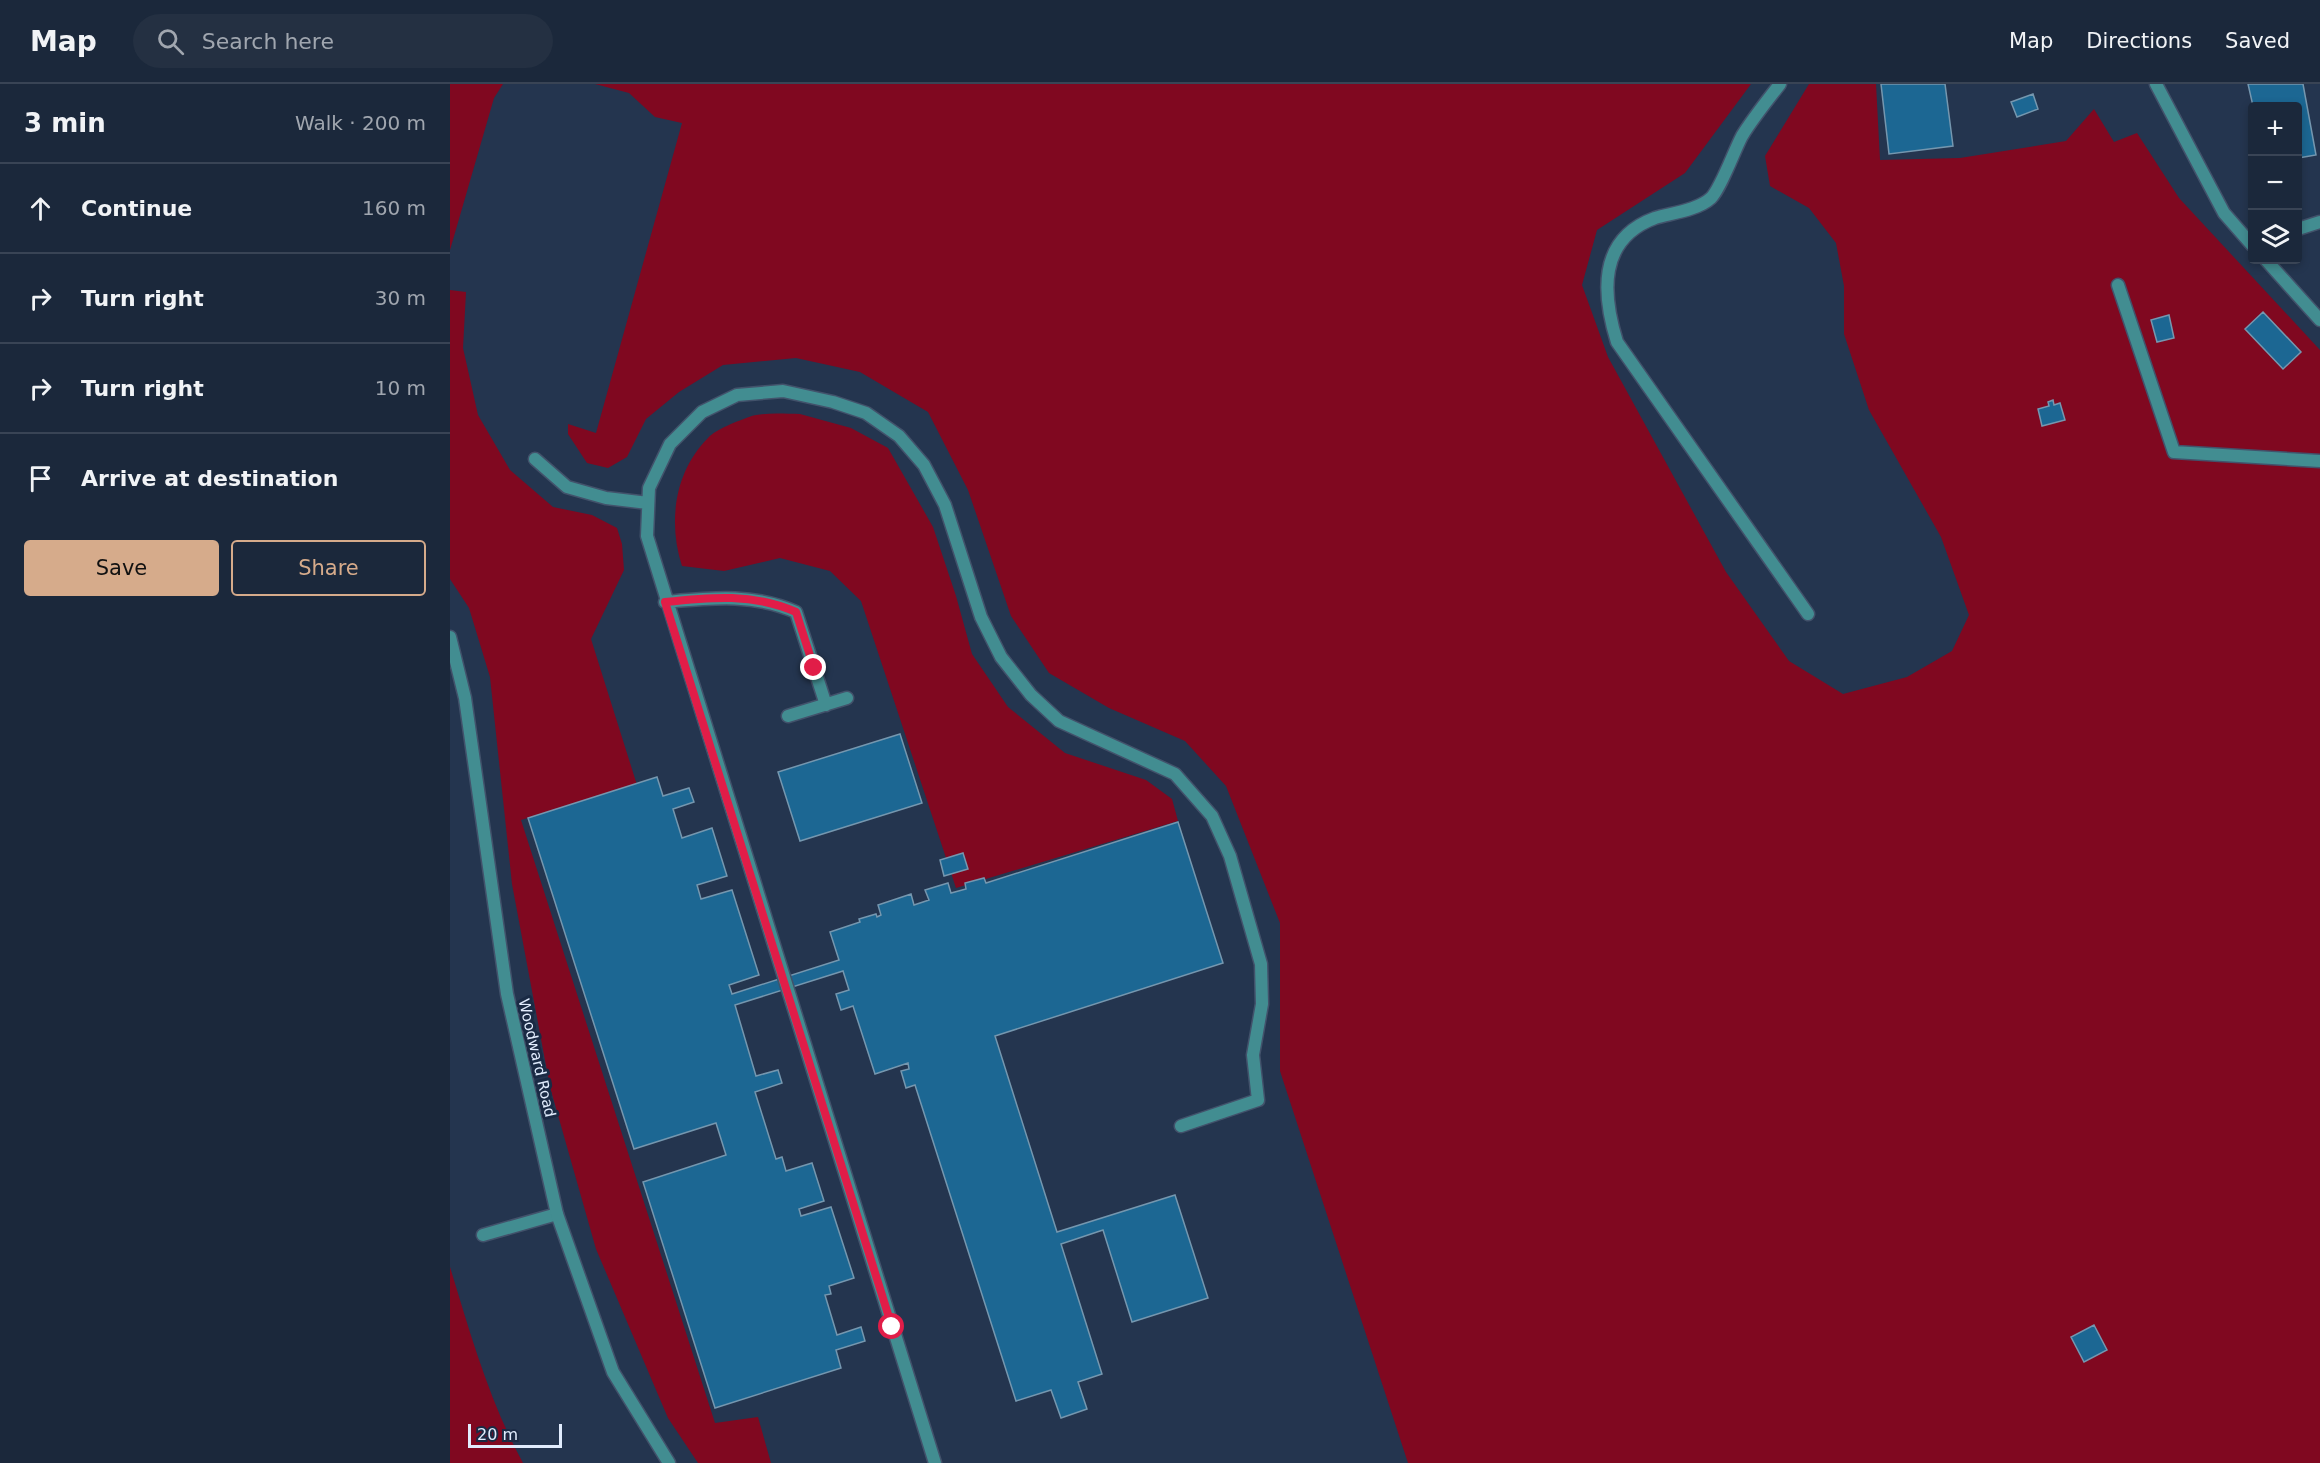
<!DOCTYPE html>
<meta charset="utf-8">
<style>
body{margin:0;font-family:"DejaVu Sans",sans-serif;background:#243042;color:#f1f3f6}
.controls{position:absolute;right:18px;top:18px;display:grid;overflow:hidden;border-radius:6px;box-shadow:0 3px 9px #0003}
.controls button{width:54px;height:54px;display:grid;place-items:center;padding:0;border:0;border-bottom:2px solid #394455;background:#1b283b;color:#f1f3f6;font:30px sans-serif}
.scale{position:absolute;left:18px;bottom:15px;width:94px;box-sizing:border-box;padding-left:6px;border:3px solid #e1ecfd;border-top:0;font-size:16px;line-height:21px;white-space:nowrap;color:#e1ecfd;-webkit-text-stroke:4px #1a2a44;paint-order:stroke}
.stop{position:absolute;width:18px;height:18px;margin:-14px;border:4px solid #e11d48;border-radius:50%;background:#fff}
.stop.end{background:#e11d48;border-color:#fff;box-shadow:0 2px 6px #0008}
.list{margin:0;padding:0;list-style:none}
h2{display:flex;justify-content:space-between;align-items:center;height:78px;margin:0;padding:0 24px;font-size:26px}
h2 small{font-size:20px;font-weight:400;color:#a0a6af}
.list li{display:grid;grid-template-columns:39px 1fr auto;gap:18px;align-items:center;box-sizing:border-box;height:90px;padding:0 24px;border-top:2px solid #394455}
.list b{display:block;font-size:22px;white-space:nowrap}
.list em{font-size:20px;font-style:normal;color:#a0a6af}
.actions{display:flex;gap:12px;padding:18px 24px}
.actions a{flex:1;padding:14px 0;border:2px solid #d6ab8b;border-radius:6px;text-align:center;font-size:21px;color:#d6ab8b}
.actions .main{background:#d6ab8b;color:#111}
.icon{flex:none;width:33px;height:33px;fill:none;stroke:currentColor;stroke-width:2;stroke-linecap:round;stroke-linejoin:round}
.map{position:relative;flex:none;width:1870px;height:1379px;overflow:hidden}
header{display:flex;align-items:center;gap:36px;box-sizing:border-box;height:84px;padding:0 30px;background:#1b283b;border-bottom:2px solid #394455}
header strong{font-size:28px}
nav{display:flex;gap:33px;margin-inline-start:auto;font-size:21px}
.search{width:420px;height:54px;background:#243042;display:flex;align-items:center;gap:15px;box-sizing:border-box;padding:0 21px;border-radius:33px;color:#a0a6af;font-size:22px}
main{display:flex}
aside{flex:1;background:#1b283b}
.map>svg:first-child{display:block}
</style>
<header>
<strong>Map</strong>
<div class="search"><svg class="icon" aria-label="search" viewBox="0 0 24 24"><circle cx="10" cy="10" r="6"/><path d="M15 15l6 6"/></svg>Search here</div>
<nav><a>Map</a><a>Directions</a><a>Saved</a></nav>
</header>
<main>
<aside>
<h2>3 min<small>Walk · 200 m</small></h2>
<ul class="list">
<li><svg class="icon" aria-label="ahead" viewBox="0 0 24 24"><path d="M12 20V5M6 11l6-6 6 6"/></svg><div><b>Continue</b></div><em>160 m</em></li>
<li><svg class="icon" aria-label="right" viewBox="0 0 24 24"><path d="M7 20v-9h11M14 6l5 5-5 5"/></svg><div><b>Turn right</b></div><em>30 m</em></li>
<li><svg class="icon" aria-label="right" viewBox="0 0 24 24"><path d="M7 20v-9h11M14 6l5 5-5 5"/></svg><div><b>Turn right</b></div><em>10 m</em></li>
<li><svg class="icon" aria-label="arrive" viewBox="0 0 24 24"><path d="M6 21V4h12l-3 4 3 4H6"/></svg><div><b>Arrive at destination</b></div></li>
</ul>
<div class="actions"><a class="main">Save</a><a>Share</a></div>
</aside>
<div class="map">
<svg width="1870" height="1379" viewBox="0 0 1870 1379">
<rect width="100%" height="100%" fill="#24354f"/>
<path fill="#800820" d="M0,0H53L44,14L0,166Z
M145,0H1301L1235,89L1147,146L1132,201L1158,273L1276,488L1339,577L1393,610L1457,593L1502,567L1519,531L1491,453L1419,326L1394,250V202L1386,159L1359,124L1320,102L1315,72L1359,0H1426L1430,76L1510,74L1616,57L1644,25L1664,58L1687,49L1729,114L1870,266V1379H958L830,987V839L776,702L735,657L659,624L599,589L561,532L518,406L478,328L410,288L346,274L273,281L229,308L196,335L177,373L158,384L137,379L118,350V340L146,349L232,39L205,33L179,9Z
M0,206L16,208L13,264L28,331L60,386L103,423L142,431L167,444L172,460L174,486L141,555L187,701L71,736L265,1339L308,1333L321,1379H248L218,1334L146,1165L100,1003L62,800L40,593L19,524L0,495Z
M350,330L401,344L438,364L483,443L506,512L522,570L558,623L615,669L696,696L722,715L728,737L506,804L411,517L380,487L330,474L274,487L232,482C218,439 224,388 258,354C266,345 288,337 299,333C313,328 334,330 350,330Z
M0,1183C20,1249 40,1319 73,1379H0Z"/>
<path fill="#1c6793" stroke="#7597af" stroke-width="1.5" d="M1431,0H1495L1503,62L1439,70Z
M1798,0H1853L1866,71L1848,74V22H1803Z
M1583,10L1588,25L1567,33L1561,18Z
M1813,228L1851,268L1833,285L1795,245Z
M1719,231L1724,254L1707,258L1701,236Z
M1603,316L1604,321L1610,319L1615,336L1592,342L1588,325L1599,322L1598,318Z
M450,650L472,719L350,757L328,688Z
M207,693L213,712L239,704L244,718L223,725L232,754L262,744L277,792L247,801L251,815L282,806L309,891L279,901L282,910L389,876L380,848L410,838L409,835L426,830L427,833L431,831L428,821L461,810L464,821L479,816L475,806L498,799L501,809L516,805L515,799L534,794L536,799L728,738L773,879L545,952L607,1148L725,1111L758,1214L682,1238L653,1146L611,1160L652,1290L628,1298L637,1325L611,1334L601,1306L566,1317L465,1001L456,1004L451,987L459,985L458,979L425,990L403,922L391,926L386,910L399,906L393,887L285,921L306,992L328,986L332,999L305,1008L326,1075L332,1073L336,1087L362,1079L374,1117L349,1125L351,1132L381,1123L404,1194L379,1202L381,1210L375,1211L387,1251L411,1243L415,1257L386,1266L391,1284L265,1324L193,1098L276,1071L266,1039L184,1065L78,734Z
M513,769L518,785L494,792L490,776Z
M1644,1241L1657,1266L1634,1278L1621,1253Z"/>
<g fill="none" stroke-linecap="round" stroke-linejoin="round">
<g stroke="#42526b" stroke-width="15">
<path id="lane" d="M1330,0C1317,17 1303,34 1292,52C1284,67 1271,104 1261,114C1248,126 1222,129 1205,134C1148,155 1152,210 1167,258L1358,530
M1706,0L1774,129L1802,161
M1848,145L1870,138
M1816,176L1870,236
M1668,201L1724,368L1870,377
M85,375L117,403L156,414L198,419
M215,518C261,514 303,509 346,528L376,621
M338,632L397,614
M33,1151L107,1130
M485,1379L197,452L199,404L220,360L252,328L287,311L333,307L383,318L416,329L449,352L474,381L495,421L531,533L551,573L581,611L609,637L725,690L762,732L780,772L811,880L812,920L803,971L808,1016L731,1042"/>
</g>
<g stroke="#42526b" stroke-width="15">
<path id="street" d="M0,553L15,614L57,910L107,1130L163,1288L219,1379"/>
</g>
<use href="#lane" stroke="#428d91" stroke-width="12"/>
<use href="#street" stroke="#428d91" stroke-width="12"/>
</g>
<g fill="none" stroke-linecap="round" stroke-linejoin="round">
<path stroke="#e11d48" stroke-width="8" d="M364,584L346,528C304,509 261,513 215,518L442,1243"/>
</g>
<g text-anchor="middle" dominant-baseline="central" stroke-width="6" stroke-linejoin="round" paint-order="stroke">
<g font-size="15" fill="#e1ecfd" stroke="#1a2a44">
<text transform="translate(87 974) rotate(77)">Woodward Road</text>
</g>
</g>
</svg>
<div class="controls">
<button>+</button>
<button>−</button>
<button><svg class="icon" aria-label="layers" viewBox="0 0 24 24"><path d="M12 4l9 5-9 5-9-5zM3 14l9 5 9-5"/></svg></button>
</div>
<div class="scale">20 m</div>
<div class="stop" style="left:442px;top:1243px"></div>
<div class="stop end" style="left:364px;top:584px"></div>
</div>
</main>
